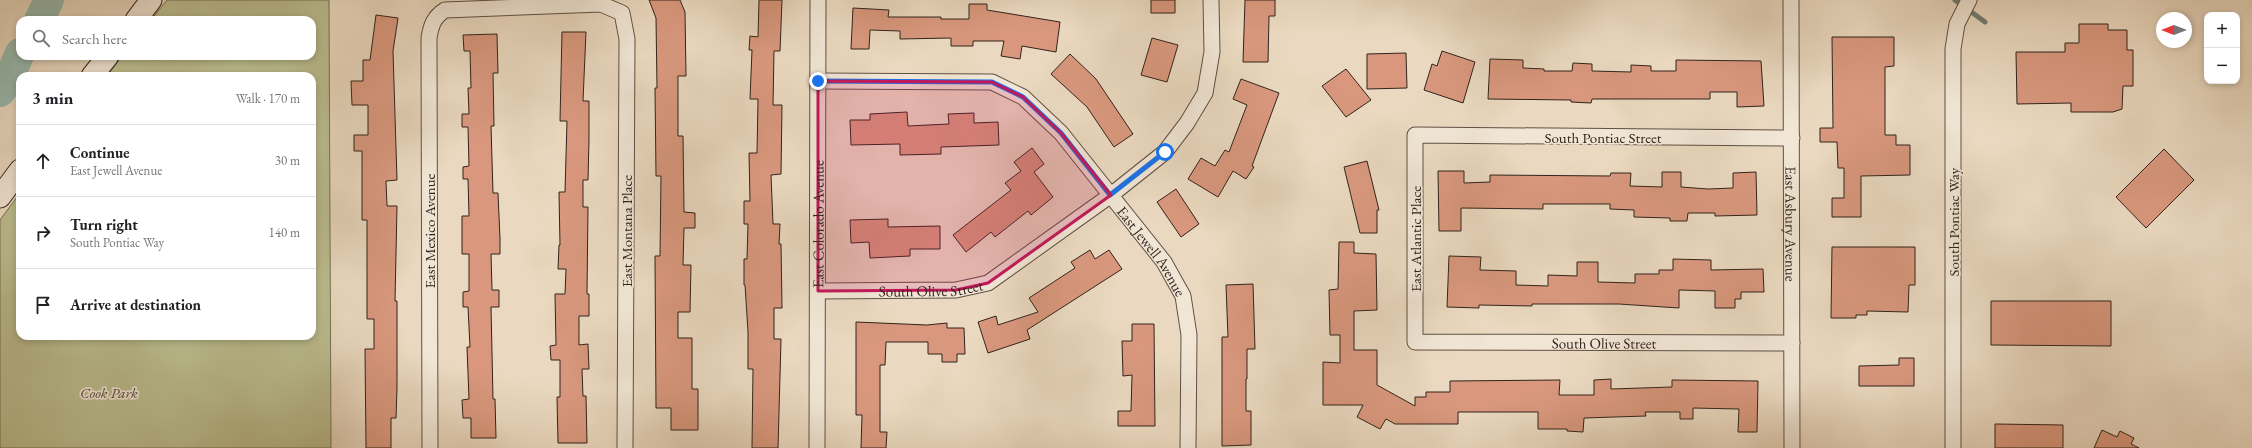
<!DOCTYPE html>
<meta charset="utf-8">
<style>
body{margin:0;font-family:"EB Garamond",serif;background:#f2f2f2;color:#202124}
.controls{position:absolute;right:12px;top:12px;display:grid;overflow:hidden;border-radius:8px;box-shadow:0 2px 6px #0003}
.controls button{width:36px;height:36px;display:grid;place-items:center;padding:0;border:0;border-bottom:1px solid #e0e0e0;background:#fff;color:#202124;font:20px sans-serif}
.compass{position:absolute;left:2156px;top:12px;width:36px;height:36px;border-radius:50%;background:#fff;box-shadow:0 2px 6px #0003;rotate:270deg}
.stop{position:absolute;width:12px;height:12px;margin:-9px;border:3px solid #1a73e8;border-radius:50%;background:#fff}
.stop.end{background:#1a73e8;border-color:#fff;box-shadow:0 1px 4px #0008}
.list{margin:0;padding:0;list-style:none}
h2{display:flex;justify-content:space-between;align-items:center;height:52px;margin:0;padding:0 16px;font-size:17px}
h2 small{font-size:13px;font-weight:400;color:#757577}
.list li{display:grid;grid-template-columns:26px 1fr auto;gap:12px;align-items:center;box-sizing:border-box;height:72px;padding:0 16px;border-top:1px solid #e0e0e0}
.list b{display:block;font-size:15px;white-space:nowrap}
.list p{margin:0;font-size:13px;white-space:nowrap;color:#757577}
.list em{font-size:13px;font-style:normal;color:#757577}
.icon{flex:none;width:22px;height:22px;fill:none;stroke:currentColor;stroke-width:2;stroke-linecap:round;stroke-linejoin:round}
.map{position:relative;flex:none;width:2252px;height:448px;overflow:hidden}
.search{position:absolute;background:#fff;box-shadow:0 2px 6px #0003;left:16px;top:16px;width:300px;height:44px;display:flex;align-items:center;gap:10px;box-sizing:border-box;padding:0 14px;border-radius:12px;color:#757577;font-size:15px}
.panel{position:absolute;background:#fff;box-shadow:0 2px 6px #0003;left:16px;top:72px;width:300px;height:268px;border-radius:12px}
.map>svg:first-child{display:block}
</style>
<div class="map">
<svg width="2252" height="448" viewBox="0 0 2252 448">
<rect width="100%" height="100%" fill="#ead9c0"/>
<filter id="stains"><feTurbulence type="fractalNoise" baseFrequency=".005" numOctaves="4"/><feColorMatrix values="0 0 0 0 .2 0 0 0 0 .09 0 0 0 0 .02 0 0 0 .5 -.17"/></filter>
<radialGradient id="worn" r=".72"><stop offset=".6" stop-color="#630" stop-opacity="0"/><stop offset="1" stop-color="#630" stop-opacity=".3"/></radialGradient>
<path fill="#bbbe90" stroke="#767056" d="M167,0H329L331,448H0V220L20,193V336H312V76H107L122,56H312V20H151Z"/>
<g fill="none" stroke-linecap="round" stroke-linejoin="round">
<path stroke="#6f7e74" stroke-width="5" d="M1955,0L1985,22"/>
<path stroke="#98baaf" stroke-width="30" d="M39,20L49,0
M0,92L7,83L20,53"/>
</g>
<path fill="#d9987e" stroke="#31231b" d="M649,0H680L685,12L686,76H678V136H683L684,212L695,213V228H684L683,265H691L690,312H678V338H692V389H698V430H671V408H656L655,256H660L661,176H656L655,88H657L656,18Z
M759,0H782L780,51H774L773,105H782L781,174L771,175L773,224H780L779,244H781L782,308H774V339H781L778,448H752L753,369H748V332L745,285H744V259H747L748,224H744V201H750L749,153H757L758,99H750L752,50H749L750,36L758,37Z
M1151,0H1175V13H1151Z
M1245,0H1275V16H1269L1268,62H1243Z
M969,4H987V10L1060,22L1056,52L1022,46L1020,59L1001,56L1004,41H973V46H951V38L900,39V31L870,30L869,49H851L853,8L889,10L888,17H941V19H969Z
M376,15L398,18L393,51L397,180L386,181L387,206H397L395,301H397V388L396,418H391V448H366L365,349H374V319H367V220H362V151H354V135H368V105H352L351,81H363V60H370Z
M2079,24H2108V30H2127V50H2133V86H2123L2122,109L2113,112H2071V103L2017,104L2016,52H2065V43H2079Z
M562,32H586L583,101H589V140L588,180H583V207H588L587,294H589V316H579V345L588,344L589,369H582L583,396H586L587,443H558L557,397H560V360H551L550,346L556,345L555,294H565L566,269H558L559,245H560L559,192H565L567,121H560Z
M497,34L498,73H493L494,126H491L493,193H498L500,239V254H491L492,290H499V307H491L493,399H495L496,438H471V418H463L462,400L469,399L467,347H470L468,307H463V292L469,291V254H462V216H469L468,179H463V167L469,166L468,127H462V114H469L468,88H471L470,51H464L463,35Z
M1832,37H1894V66L1885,67V135H1896V145H1910V175L1861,176V217H1832V198H1844V168H1838L1837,142H1820V128H1833Z
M1152,38L1178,45L1167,82L1141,75Z
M1442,51L1475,62L1463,103L1424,90L1432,64L1437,66Z
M1406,53L1407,88L1367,89V54Z
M1070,54L1096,79L1133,134L1114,147L1087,107L1051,74Z
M1490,59L1523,60V68L1544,69V71H1572L1573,63L1592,64V71L1631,72V65L1651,66V71H1676V60L1761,61L1764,106L1737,107V92H1710V99H1592L1591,103L1571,102V100L1488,99Z
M1346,69L1371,100L1346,117L1322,86Z
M1241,79L1279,93L1252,166L1254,167L1246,179L1233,171L1218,197L1188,179L1201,158L1215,166L1225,150L1229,152L1247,105L1233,99Z
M907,112L908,126L949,124L948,114L974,113V123L998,122L999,145L941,147V154L900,155V144L851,145L850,120H870V114Z
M1032,148L1044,164L1034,172L1053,197L1031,215L1028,211L995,237L991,232L966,252L953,235L1011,190L1005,183L1021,171L1014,162Z
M2164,149L2194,180L2146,228L2116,197Z
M1367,161L1379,210H1377V233H1360L1344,167Z
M1438,171H1464V183L1490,182V175L1610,176L1611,173H1631L1630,186L1662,187V172H1681V187L1708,189L1733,188V173L1756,172L1757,215L1715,216V213H1688L1687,221H1670V218L1634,217V210L1610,209V204H1543V209L1461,208V231H1439Z
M1176,189L1199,224L1181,237L1157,202Z
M888,219V227L940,226V249H910V256L870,258L869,242L851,243L850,220Z
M1339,242H1354V253L1376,254L1377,310L1354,311V350H1377V385L1415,406V397H1426V392H1450V381L1560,380L1559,395H1594V380L1611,379V389L1672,387V380L1758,381L1757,432H1738L1739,409L1693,408V419H1680V412H1645L1646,416L1584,418L1583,432L1567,431V429H1538V412H1458V424H1395L1386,419L1380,429L1357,417L1363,405H1323V362L1340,363V335H1330L1329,290L1338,289Z
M1832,247H1915V285H1909L1908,312L1867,311V315H1856V318H1831Z
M1090,250L1095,259L1109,250L1122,269L1027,330L1030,339L988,353L978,322L996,316L998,325L1038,312L1029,298L1075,268L1071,262Z
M1449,256L1481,257L1480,270L1516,271V285L1548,286V275L1577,276V262H1598V282L1635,283V274H1659V270H1673V259L1711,260V270L1763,269L1764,292H1741V299H1735V308H1715V291L1679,290V308L1619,304H1532V306L1479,305V308L1447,307Z
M1253,284L1255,349H1247V379H1246V411H1251V445L1222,446V337H1228L1226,285Z
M1991,301H2111V346L1991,345Z
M856,322L927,325L947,323V328H964L965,354H957V362H942V354H928V342H886L885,365H880V432H887L886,448H861L862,415H856Z
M1132,324H1154L1155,426H1118V411H1131L1132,375L1123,376L1122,341H1132Z
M1899,358H1914V386H1859V366L1899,365Z
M1995,424L2063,425V448H1995Z
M2102,430L2117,437L2120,431L2134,438L2131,444L2139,448H2094Z"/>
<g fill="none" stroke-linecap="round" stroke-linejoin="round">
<g stroke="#5f5044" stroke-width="17">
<g id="street">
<path id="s1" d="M1791,0L1792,448"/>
<path id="s2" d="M818,81L992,82L1023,97L1061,133L1164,262L1183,296L1189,335L1188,448"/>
<path id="s3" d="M1792,138L1415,135V342L1792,343"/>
<path id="s4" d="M818,291L956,290L988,283L1111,195L1165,152L1187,123L1205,93L1212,52L1211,0"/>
<path d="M430,448L429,38C431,25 434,17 445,10L601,4L622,13L627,39L625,448"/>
<path id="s5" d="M817,448L818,0"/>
<path d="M1953,448V49L1957,24L1969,0"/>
</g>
</g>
<g stroke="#31231b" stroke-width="23">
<path id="secondary" d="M136,20L151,0
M92,76L108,56
M0,197L20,170"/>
</g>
<use href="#street" stroke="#f1e6d6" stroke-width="15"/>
<use href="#secondary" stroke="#f1e6d6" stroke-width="21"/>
</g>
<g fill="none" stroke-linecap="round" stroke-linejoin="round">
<path stroke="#1a73e8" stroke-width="5" d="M818,81L992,82L1023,97L1061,133L1110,195L1165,152"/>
</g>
<path fill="#c2185b" fill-opacity="0.2" stroke="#c2185b" stroke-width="3" stroke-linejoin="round" d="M818,81L992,82L1023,97L1061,133L1111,195L988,283L956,290L818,291Z"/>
<g text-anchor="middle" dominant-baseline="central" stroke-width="3.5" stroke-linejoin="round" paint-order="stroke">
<g font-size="15" fill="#31231b" stroke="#f1e6d6">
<text x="1603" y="137">South Pontiac Street</text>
<text transform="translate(1953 222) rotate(-90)">South Pontiac Way</text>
<text stroke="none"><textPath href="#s5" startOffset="224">East Colorado Avenue</textPath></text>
<text stroke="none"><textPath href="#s1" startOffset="224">East Asbury Avenue</textPath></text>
<text transform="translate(429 231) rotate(-90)">East Mexico Avenue</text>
<text transform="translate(626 231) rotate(-90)">East Montana Place</text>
<text transform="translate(1415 239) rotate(-90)">East Atlantic Place</text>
<text stroke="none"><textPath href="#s2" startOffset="410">East Jewell Avenue</textPath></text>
<text stroke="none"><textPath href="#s4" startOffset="113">South Olive Street</textPath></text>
<text stroke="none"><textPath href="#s3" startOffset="773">South Olive Street</textPath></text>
</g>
<g font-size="15" font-style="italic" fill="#544a38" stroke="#f1e6d6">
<text x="109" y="392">Cook Park</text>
</g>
</g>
<rect width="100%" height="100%" filter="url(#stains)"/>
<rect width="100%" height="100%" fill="url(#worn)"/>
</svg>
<div class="controls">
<button>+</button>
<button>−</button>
</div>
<svg class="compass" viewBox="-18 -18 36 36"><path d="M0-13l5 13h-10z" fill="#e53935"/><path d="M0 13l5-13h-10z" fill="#757577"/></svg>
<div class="stop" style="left:1165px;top:152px"></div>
<div class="stop end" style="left:818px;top:81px"></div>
<div class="search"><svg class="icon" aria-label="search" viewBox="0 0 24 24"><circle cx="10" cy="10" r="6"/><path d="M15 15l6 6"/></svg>Search here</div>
<section class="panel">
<h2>3 min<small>Walk · 170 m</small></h2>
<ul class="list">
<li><svg class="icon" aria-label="ahead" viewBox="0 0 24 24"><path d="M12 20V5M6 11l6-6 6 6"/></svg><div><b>Continue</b><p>East Jewell Avenue</p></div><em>30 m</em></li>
<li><svg class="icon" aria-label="right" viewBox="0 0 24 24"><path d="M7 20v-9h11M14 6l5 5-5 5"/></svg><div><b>Turn right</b><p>South Pontiac Way</p></div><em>140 m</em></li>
<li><svg class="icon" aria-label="arrive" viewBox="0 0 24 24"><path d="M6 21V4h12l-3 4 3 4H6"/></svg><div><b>Arrive at destination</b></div></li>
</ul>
</section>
</div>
